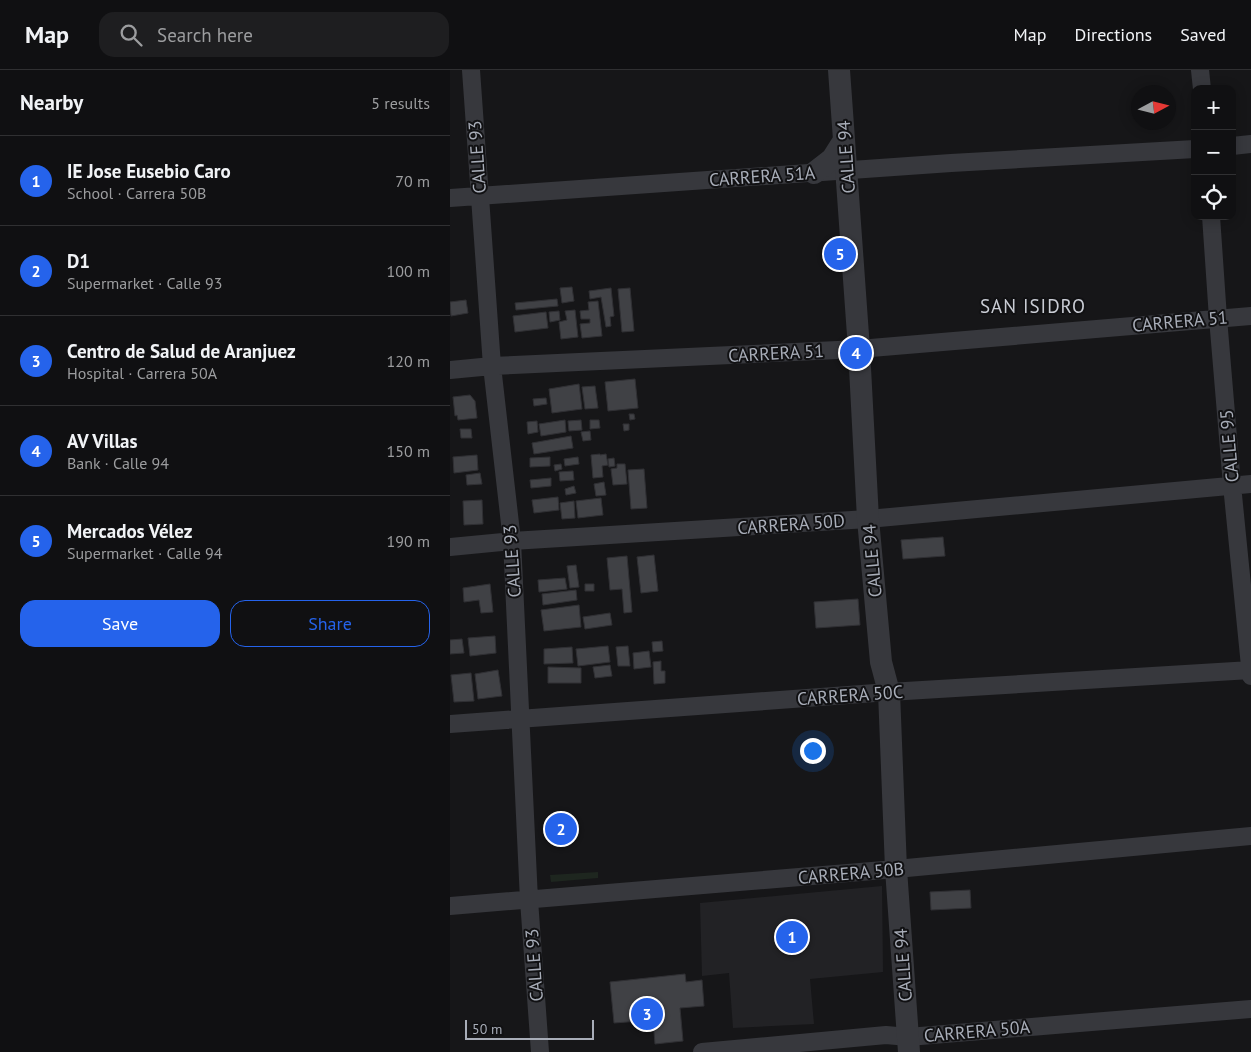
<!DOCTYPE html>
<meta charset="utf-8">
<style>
body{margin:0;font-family:"PT Sans",sans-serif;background:#1e1e20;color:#f1f3f6}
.controls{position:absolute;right:15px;top:15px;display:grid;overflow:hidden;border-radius:10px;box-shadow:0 2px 12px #0003}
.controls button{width:45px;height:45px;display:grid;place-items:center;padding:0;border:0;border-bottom:1px solid #303032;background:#101012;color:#f1f3f6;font:25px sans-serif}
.compass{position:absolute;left:681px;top:15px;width:45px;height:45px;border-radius:50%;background:#101012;box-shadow:0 2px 12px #0003;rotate:83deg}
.scale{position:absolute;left:15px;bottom:12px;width:129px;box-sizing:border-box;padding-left:5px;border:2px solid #a8adb8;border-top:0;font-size:14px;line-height:18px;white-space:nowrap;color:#a8adb8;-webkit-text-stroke:4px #111113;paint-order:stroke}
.you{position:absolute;left:362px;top:680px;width:18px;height:18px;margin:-12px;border:4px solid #fff;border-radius:50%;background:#1a73e8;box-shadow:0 0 0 8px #1a73e833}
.badge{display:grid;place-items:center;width:32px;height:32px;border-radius:50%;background:#2563eb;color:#fff;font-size:16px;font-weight:700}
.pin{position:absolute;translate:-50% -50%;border:2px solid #fff;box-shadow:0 1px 5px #0006}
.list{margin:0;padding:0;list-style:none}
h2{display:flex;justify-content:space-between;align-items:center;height:65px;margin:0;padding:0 20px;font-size:21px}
h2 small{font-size:16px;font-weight:400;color:#9c9d9f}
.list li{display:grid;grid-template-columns:32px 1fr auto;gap:15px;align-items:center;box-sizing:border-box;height:90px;padding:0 20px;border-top:1px solid #303032}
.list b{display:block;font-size:19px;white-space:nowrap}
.list p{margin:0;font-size:16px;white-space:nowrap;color:#9c9d9f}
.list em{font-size:16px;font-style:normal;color:#9c9d9f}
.actions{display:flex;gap:10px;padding:15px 20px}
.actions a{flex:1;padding:11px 0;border:1px solid #2563eb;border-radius:15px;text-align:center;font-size:18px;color:#2563eb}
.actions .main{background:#2563eb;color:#fff}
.icon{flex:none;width:28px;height:28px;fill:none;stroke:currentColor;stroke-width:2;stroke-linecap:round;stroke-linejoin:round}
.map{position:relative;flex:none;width:801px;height:982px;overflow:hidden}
header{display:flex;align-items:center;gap:30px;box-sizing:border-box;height:70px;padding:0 25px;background:#101012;border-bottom:1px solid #303032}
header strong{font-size:24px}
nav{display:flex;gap:28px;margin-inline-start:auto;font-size:18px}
.search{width:350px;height:45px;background:#1e1e20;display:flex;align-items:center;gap:12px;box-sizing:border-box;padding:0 18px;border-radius:15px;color:#9c9d9f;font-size:19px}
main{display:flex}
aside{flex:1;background:#101012}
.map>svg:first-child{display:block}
</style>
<header>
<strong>Map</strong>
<div class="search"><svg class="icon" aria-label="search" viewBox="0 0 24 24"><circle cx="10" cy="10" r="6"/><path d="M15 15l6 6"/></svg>Search here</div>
<nav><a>Map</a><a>Directions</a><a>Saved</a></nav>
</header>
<main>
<aside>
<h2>Nearby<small>5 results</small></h2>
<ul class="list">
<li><span class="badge">1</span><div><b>IE Jose Eusebio Caro</b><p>School · Carrera 50B</p></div><em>70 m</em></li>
<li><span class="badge">2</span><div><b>D1</b><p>Supermarket · Calle 93</p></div><em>100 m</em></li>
<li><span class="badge">3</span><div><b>Centro de Salud de Aranjuez</b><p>Hospital · Carrera 50A</p></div><em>120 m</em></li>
<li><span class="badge">4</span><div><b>AV Villas</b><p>Bank · Calle 94</p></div><em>150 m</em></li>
<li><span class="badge">5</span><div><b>Mercados Vélez</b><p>Supermarket · Calle 94</p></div><em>190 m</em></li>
</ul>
<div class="actions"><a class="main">Save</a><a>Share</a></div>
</aside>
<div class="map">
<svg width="801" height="982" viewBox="0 0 801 982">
<rect width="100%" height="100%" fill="#161618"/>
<path fill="#222225" d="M432,816L433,902L360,909L364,954L283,958L279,903L252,906L250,833Z"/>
<path fill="#1e261f" d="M148,802V808L101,812L100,805Z"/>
<path fill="#404145" stroke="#303034" d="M122,217L124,231L112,233L110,218Z
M161,218L164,246L160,247L161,256L156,257L151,227L140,229L139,221Z
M180,218L184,261L172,262L168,219Z
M107,229L108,236L66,240L65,233Z
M16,230L18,243L1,246L0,232Z
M148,231L152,266L132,268L130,254L140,253V249H131L130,241L139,240L138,232Z
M125,240L128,267L111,269L109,252L117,250L115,241Z
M109,241L110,250L100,252L99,242Z
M96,242L98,258L65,262L63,246Z
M185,309L188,338L158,341L155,312Z
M129,314L132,339L102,343L99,319Z
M145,316L148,338L135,339L132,317Z
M20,325L25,331L27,348L8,350L7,345L5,346L3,327Z
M96,328L97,334L84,336L83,329Z
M179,344H184L185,349L180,350Z
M115,350L116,362L91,366L89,354Z
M131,350L132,360L119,361L118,351Z
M140,350H149L150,358L140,359Z
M87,351L88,362L78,364L77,352Z
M173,354H179V360L174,361Z
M10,359H21L22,368H11Z
M140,361L141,370L133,371L131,362Z
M121,366L123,378L84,384L82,373Z
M150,384V385L156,384L158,395L152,396L153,407L143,408L141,385Z
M27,385L28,400L4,403L3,387Z
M100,387V396L80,397V388Z
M128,387L129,394L115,396L114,389Z
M164,388L165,396L159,397L158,389Z
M111,394L112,399L105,401L104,395Z
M167,394H175L177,414L163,415L161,399L167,398Z
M194,399L197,438L181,439L178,400Z
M123,401L124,410L110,411L109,402Z
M30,403L32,414L17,415L16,405Z
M101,408V416L81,418L80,410Z
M154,412L156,425L146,426L144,414Z
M124,416L126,423L116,425L115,419Z
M108,427L109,440L84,443L82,430Z
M151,428L153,445L128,448L126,431Z
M32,430L33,454L14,455L13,431Z
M124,431L125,448L112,449L110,433Z
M493,467L495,486L453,489L451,470Z
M204,485L208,521L191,523L187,487Z
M177,486L182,542L174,543L172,519L160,520L157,488Z
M126,495L129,517L120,518L117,496Z
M115,508L117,519L89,522L88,510Z
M40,514L43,542L31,543L29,530L14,532L13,518Z
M135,514H144V521H135Z
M126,520L127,530L93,535L92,524Z
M408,529L410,555L366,558L364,532Z
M129,535L131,557L94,561L91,540Z
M160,543L162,555L135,559L133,547Z
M45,566L46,583L20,586L18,568Z
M12,569L14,583L0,584V570Z
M212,571L213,581L203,582L202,572Z
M158,576L160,592L128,596L126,579Z
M178,576L180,596H168L166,577Z
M122,577L123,593L94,594V579Z
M199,581L201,597L184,599L183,583Z
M211,591V601H215V613L204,614L203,592Z
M160,595L162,606L145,608L143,597Z
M98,597L131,598V613H98Z
M48,600L52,626L28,629L25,604Z
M21,603L24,631L4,632L1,605Z
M520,820L521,838L481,840L480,822Z
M235,904L236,912L252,910L254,936L230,938L233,971L205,974L203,950L164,953L160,912Z"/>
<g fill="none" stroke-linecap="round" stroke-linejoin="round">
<path stroke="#37383d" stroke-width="18" d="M21,0L42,296L62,471L79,830L90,982
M750,0L752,19
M782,76L801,74
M0,128L501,93L745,79
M761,146L768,248L782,415L801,606
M0,300L42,296L409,279L801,246
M0,477L62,471L418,449L801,414
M0,654L439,622L801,600
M0,836L446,799L801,766
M252,982L436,965L458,967L801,939"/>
<path stroke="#37383d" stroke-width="22" d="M389,0L409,279L418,449L431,592L439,622L446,799L459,982
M364,103L382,89L394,70"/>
</g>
<g text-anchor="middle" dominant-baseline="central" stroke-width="4" stroke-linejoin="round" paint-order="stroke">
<g font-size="18" fill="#a8adb8" stroke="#111113">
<text transform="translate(27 87) rotate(-94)">CALLE 93</text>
<text transform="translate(396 87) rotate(-94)">CALLE 94</text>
<text transform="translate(312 106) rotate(-4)">CARRERA 51A</text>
<text transform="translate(730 251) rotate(-5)">CARRERA 51</text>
<text transform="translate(326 283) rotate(-3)">CARRERA 51</text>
<text transform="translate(779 376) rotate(-95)">CALLE 95</text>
<text transform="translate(341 454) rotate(-4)">CARRERA 50D</text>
<text transform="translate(62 491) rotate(-94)">CALLE 93</text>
<text transform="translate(422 491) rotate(-95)">CALLE 94</text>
<text transform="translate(400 625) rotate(-4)">CARRERA 50C</text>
<text transform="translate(401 803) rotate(-5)">CARRERA 50B</text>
<text transform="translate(84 895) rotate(-94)">CALLE 93</text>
<text transform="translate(453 895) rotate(-94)">CALLE 94</text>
<text transform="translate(527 961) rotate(-5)">CARRERA 50A</text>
</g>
<g font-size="19" letter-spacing="1" fill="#c9ccd4" stroke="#111113">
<text x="583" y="236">SAN ISIDRO</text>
</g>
</g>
</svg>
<div class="controls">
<button>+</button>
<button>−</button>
<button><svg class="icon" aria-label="locate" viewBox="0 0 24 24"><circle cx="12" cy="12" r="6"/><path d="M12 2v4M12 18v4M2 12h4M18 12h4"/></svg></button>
</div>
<svg class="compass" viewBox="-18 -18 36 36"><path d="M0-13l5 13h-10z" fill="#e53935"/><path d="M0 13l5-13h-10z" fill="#9c9d9f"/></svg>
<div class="scale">50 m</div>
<div class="you"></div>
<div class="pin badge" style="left:342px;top:867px">1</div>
<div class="pin badge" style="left:111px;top:759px">2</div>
<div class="pin badge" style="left:197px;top:944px">3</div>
<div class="pin badge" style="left:406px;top:283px">4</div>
<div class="pin badge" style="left:390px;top:184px">5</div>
</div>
</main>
